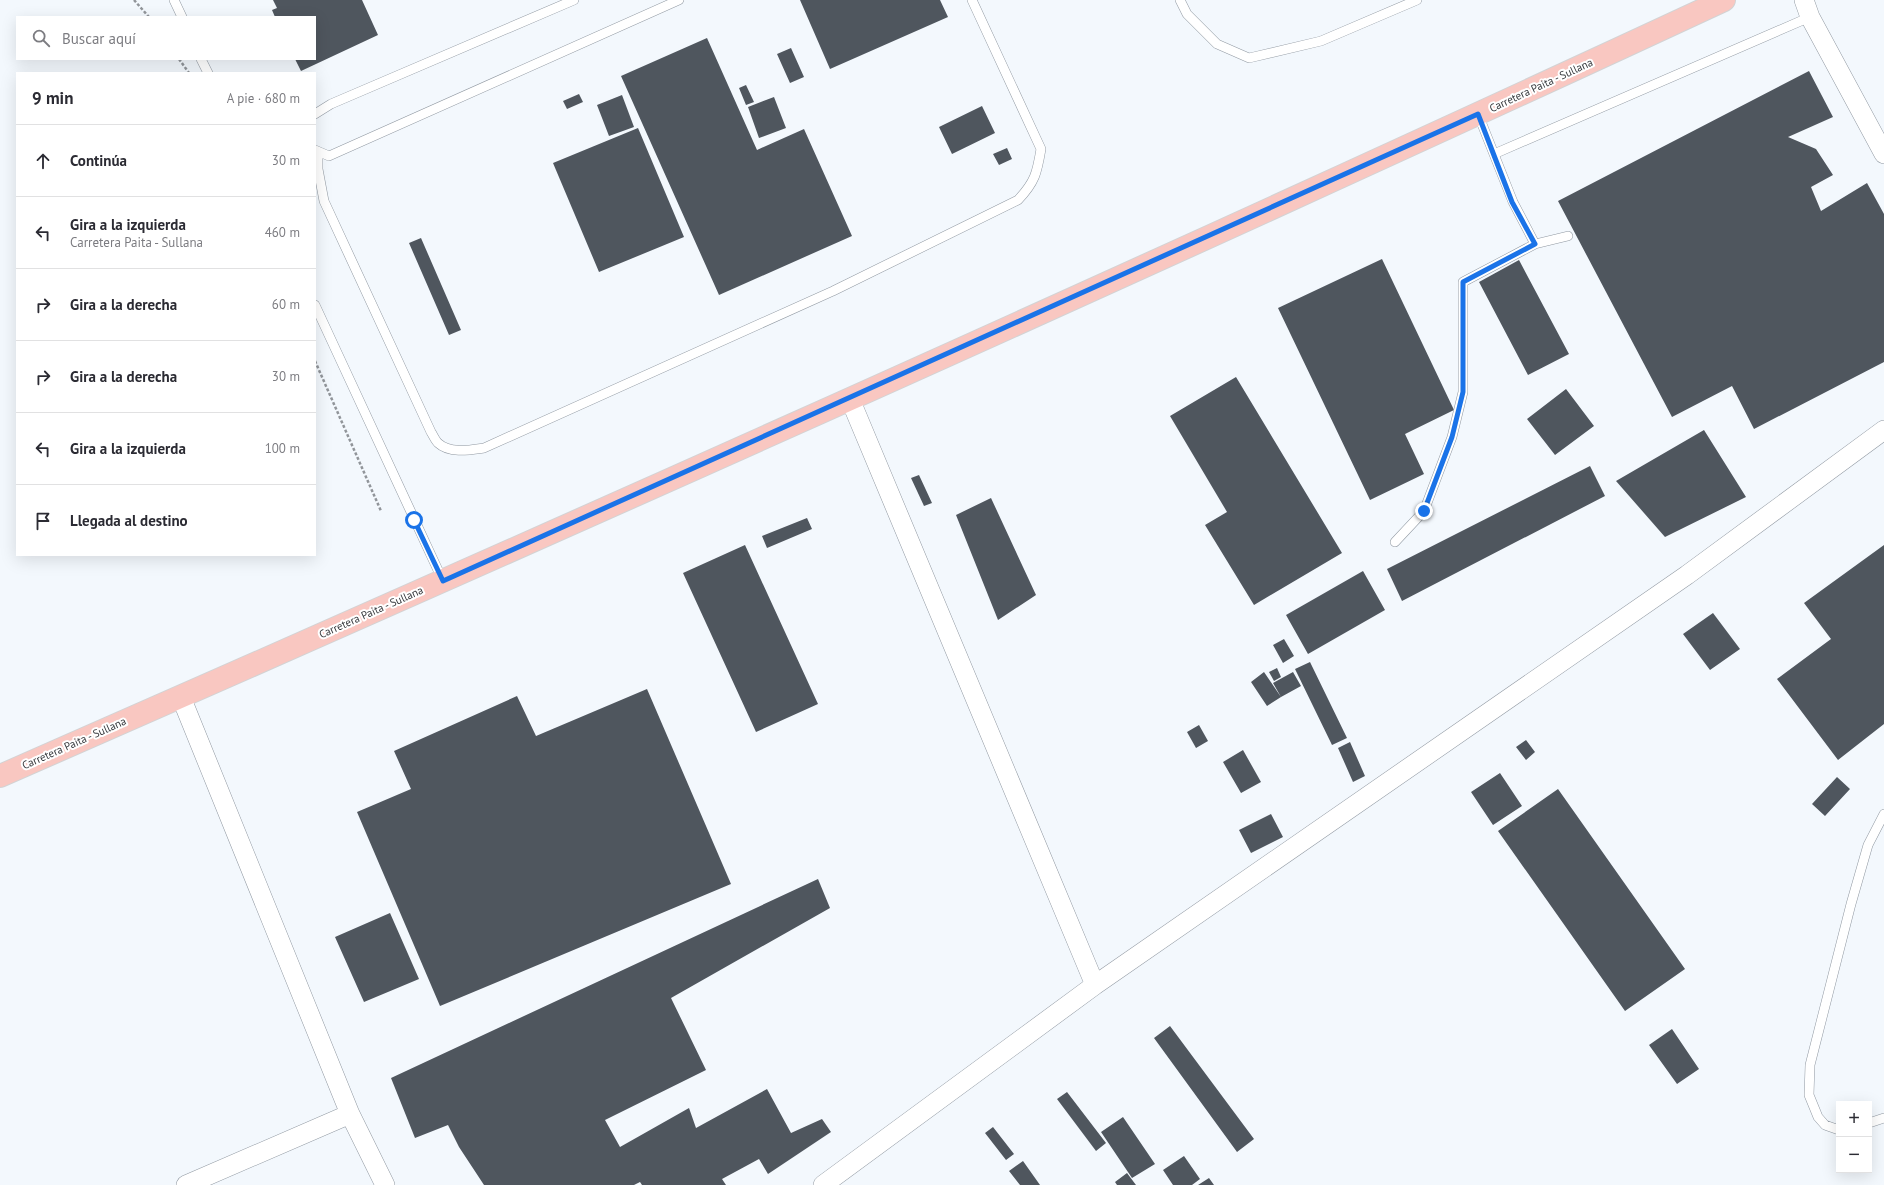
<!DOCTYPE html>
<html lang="es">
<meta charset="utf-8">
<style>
body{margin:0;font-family:"PT Sans",sans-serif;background:#f7f7f7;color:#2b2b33}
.controls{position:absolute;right:12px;bottom:12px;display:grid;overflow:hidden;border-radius:0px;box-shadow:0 4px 16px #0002}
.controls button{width:36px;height:36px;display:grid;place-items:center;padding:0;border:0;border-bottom:1px solid #e1e1e2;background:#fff;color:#2b2b33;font:20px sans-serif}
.stop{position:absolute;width:12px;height:12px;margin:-9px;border:3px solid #1a73e8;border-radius:50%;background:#fff}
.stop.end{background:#1a73e8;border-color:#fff;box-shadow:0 1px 4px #0008}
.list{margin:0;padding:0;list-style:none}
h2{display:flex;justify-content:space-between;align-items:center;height:52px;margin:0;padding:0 16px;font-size:17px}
h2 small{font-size:13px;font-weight:400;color:#7c7c81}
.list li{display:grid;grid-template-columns:26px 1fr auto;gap:12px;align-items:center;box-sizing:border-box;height:72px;padding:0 16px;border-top:1px solid #e1e1e2}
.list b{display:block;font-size:15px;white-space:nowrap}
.list p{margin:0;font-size:13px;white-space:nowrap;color:#7c7c81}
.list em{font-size:13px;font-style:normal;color:#7c7c81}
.icon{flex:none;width:22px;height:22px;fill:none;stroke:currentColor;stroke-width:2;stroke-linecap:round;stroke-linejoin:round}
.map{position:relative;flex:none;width:1884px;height:1185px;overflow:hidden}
.search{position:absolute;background:#fff;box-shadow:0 4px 16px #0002;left:16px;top:16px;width:300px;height:44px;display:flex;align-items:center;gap:10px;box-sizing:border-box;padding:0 14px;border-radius:0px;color:#7c7c81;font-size:15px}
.panel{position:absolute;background:#fff;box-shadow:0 4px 16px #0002;left:16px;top:72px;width:300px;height:484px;border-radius:0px}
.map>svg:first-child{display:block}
</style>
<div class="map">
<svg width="1884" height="1185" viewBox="0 0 1884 1185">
<rect width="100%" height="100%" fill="#f3f8fd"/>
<path fill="#4f565e" d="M273,0H362L378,35L301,71L295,59H315V17H275L272,10L277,8Z
M800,0H940L948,17L830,69Z
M707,38L757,150L804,129L852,236L719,295L621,76Z
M791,48L804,77L790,83L777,54Z
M1809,71L1833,117L1788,137L1816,149L1833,175L1811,187L1821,211L1867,183L1884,214V362L1754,429L1732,386L1672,417L1558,201Z
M746,85L754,102L746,105L739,88Z
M579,94L583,102L567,109L563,101Z
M622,95L634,127L609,136L597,105Z
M774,97L786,128L759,138L748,107Z
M982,106L995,133L952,154L939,127Z
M638,128L684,237L599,272L553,163Z
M1007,148L1012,159L999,165L993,154Z
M421,238L461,330L449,335L409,243Z
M1382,259L1454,410L1405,434L1424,474L1370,500L1278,308Z
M1519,260L1569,354L1528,375L1479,282Z
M1236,377L1342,553L1254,605L1205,525L1227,512L1170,416Z
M1566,389L1594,426L1555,455L1527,419Z
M1704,430L1746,497L1665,537L1616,481Z
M1590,466L1605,496L1402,601L1387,569Z
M919,475L932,503L924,506L911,478Z
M991,498L1036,595L998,620L956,515Z
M807,518L812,529L767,548L762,536Z
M745,545L818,704L756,732L683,573Z
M1884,545V724L1838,760L1777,679L1831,639L1804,603Z
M1363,571L1385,610L1308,654L1286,615Z
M1713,613L1740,649L1710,670L1683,634Z
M1284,639L1294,656L1283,663L1273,645Z
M1310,662L1347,738L1332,745L1295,669Z
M1277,668L1281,677L1274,681L1269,672Z
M1264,672L1281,697L1267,706L1251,682Z
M1293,672L1301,686L1281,697L1273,683Z
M647,689L731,884L440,1006L357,812L411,789L394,751L517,696L536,736Z
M1199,725L1208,741L1196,748L1187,732Z
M1526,740L1535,752L1526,760L1516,747Z
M1350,742L1365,776L1353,782L1338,748Z
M1243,750L1261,782L1241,793L1223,762Z
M1500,773L1522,806L1493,825L1471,792Z
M1837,777L1850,789L1825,816L1812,804Z
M1558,789L1685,969L1625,1011L1498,831Z
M1271,814L1283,837L1251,853L1239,830Z
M818,879L830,908L671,998L706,1070L605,1120L620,1147L689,1108L696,1128L767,1089L791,1133L822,1119L831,1132L768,1174L759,1159L722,1179L726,1185H642L640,1182L634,1185H484L459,1147L448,1125L415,1138L391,1078Z
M390,913L419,979L364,1002L335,937Z
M1170,1026L1254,1139L1237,1152L1154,1038Z
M1672,1029L1699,1069L1677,1084L1649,1045Z
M1067,1092L1106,1143L1096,1151L1057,1099Z
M1123,1117L1155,1164L1132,1178L1101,1132Z
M993,1127L1014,1154L1006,1160L985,1133Z
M1184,1156L1200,1179L1192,1185H1173L1163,1170Z
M1023,1161L1040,1185H1020L1009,1171Z
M1127,1173L1136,1185H1117L1115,1182Z
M1209,1178L1214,1185H1198Z"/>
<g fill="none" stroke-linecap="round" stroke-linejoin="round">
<g stroke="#9199a2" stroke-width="10">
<path id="lane" d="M174,0L182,17
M1180,0L1187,14L1217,44L1249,58L1321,41L1417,0
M201,59L208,73
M315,114L331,104L574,0
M1478,114L1513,202L1535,244
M315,150L329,156L679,0
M318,152V169L324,201L431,432C433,435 435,440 438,443C450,454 470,450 484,448L833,291L1018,200C1035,182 1037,173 1041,149L972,0
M1494,154L1810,17
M315,305L443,581
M1395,542L1424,511L1452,437L1463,392V282L1535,244L1568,236
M1869,1123L1884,1118
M1839,1130L1825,1125L1818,1117L1809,1095L1810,1065L1851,904L1868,845L1884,814"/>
</g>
<g stroke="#9199a2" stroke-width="20">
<path id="street" d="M1804,0L1810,17L1884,154
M850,399L1095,985
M181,697L350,1114L385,1185
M186,1185L350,1114
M823,1185L1095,985L1687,575L1884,430"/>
</g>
<g stroke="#d3d3d4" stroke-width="24">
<path id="primary" d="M0,776C577,523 1152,266 1724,0"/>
</g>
<path stroke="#91959a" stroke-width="2.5" stroke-dasharray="3 2" stroke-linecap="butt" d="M134,0L149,17
M179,59L189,73
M315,361L381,511"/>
<use href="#lane" stroke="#fff" stroke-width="9"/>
<use href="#street" stroke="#fff" stroke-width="19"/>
<use href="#primary" stroke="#f9c7c1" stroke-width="22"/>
</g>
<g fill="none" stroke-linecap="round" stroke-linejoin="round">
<path stroke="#1a73e8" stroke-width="5" d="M414,520L443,581L1478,114L1512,202L1535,244L1463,282V392L1452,437L1424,511"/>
</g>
<g text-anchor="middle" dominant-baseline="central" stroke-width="4" stroke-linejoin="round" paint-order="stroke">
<g font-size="11" fill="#35383c" stroke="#fff">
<text transform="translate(1541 85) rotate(-25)">Carretera Paita - Sullana</text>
<text transform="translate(371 612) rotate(-24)">Carretera Paita - Sullana</text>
<text transform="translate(74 743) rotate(-24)">Carretera Paita - Sullana</text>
</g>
</g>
</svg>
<div class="controls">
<button>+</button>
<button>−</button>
</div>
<div class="stop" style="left:414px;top:520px"></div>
<div class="stop end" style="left:1424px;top:511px"></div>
<div class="search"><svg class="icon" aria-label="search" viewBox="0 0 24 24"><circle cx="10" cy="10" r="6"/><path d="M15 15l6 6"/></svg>Buscar aquí</div>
<section class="panel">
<h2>9 min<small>A pie · 680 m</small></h2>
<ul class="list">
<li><svg class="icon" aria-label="ahead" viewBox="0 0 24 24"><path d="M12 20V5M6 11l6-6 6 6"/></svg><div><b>Continúa</b></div><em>30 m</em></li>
<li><svg class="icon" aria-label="left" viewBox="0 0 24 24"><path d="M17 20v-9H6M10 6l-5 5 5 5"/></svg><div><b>Gira a la izquierda</b><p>Carretera Paita - Sullana</p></div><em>460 m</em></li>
<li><svg class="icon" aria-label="right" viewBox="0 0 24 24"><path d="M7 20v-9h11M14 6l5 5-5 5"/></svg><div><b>Gira a la derecha</b></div><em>60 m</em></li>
<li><svg class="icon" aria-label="right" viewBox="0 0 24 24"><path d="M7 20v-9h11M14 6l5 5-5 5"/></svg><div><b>Gira a la derecha</b></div><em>30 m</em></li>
<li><svg class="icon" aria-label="left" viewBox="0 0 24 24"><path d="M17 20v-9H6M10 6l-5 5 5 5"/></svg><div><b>Gira a la izquierda</b></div><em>100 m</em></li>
<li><svg class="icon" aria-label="arrive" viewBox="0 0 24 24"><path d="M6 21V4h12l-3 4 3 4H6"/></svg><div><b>Llegada al destino</b></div></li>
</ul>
</section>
</div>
